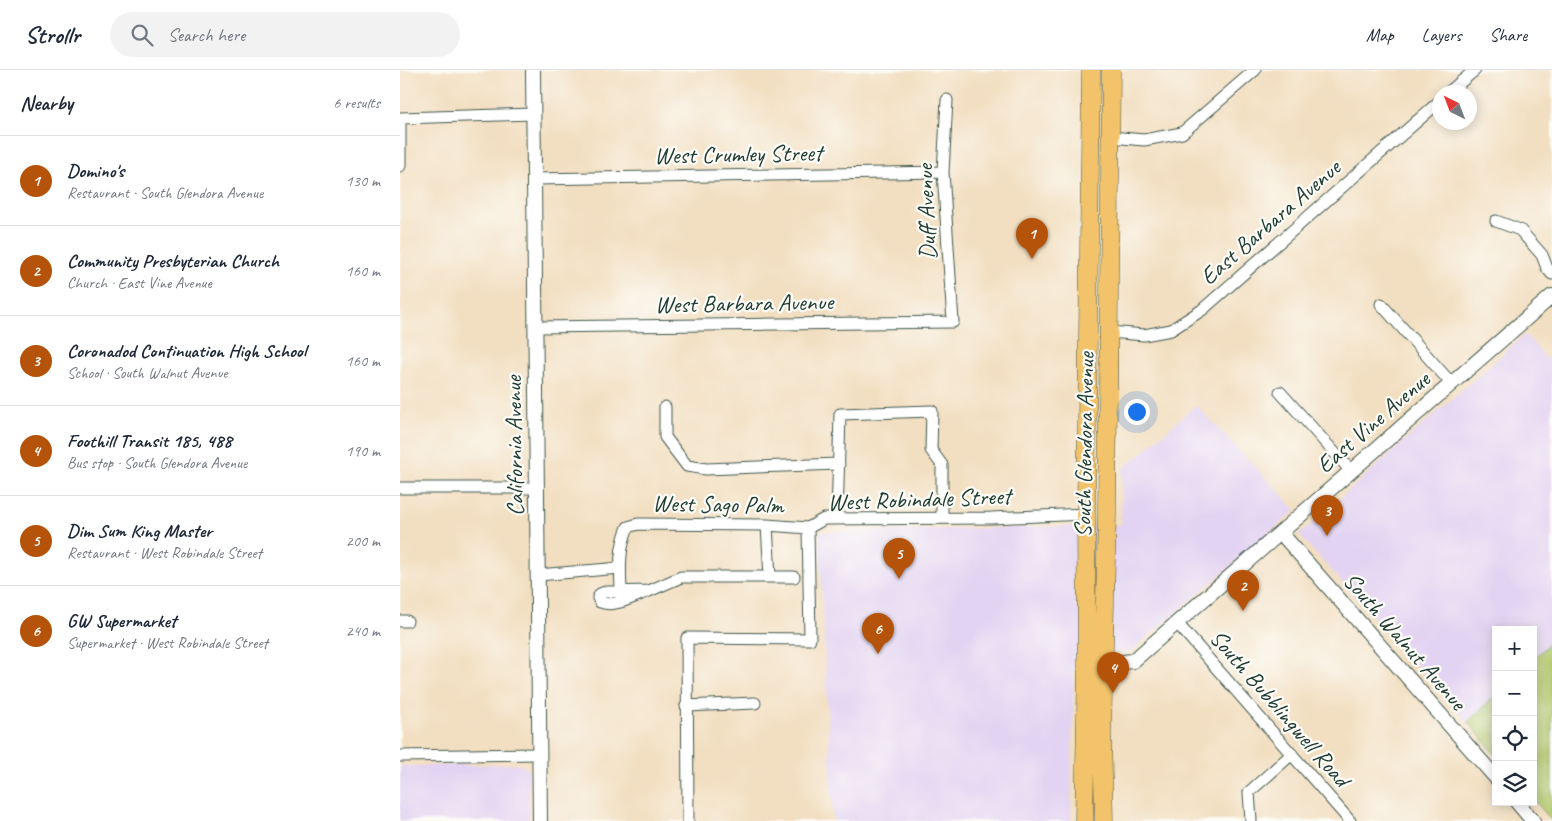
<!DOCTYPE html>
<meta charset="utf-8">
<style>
body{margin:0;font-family:Caveat,sans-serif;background:#f2f2f3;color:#1f2937}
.controls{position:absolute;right:15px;bottom:15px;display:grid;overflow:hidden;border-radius:0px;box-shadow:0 2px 12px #0003}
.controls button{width:45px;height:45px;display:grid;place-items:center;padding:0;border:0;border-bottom:1px solid #e0e1e3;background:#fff;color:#1f2937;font:25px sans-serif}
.compass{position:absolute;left:1032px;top:15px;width:45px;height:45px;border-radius:50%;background:#fff;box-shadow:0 2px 12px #0003;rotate:318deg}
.you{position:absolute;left:736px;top:341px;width:18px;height:18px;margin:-12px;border:4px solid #fff;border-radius:50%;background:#1a73e8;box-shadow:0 0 0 8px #1a73e833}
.badge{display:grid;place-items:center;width:32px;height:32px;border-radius:50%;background:#b45309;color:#fff;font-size:16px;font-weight:700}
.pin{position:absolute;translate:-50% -41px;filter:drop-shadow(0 1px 2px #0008)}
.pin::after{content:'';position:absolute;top:26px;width:18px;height:15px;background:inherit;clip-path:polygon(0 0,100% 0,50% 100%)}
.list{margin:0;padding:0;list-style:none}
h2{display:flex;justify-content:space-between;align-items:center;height:65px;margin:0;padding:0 20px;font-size:21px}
h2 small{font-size:16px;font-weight:400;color:#747a83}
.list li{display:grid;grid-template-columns:32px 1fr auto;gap:15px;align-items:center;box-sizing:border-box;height:90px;padding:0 20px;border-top:1px solid #e0e1e3}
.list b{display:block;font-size:19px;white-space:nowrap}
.list p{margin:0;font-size:16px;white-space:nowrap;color:#747a83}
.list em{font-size:16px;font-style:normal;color:#747a83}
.icon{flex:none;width:28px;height:28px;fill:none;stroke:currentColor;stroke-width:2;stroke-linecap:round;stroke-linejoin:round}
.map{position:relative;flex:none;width:1152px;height:751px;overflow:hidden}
header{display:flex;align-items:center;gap:30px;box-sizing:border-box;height:70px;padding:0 25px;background:#fff;border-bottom:1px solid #e0e1e3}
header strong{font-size:24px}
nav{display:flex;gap:28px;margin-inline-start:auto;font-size:18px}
.search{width:350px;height:45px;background:#f2f2f3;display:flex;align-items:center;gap:12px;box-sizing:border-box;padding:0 18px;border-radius:28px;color:#747a83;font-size:19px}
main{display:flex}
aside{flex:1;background:#fff}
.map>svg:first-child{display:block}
</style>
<header>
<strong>Strollr</strong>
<div class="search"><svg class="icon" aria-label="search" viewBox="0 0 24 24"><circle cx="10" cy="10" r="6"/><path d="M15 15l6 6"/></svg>Search here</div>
<nav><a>Map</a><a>Layers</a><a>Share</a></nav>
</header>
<main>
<aside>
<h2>Nearby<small>6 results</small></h2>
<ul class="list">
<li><span class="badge">1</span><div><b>Domino's</b><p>Restaurant · South Glendora Avenue</p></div><em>130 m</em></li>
<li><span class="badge">2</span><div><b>Community Presbyterian Church</b><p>Church · East Vine Avenue</p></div><em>160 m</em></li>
<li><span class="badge">3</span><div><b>Coronadod Continuation High School</b><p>School · South Walnut Avenue</p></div><em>160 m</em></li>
<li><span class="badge">4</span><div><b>Foothill Transit 185, 488</b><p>Bus stop · South Glendora Avenue</p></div><em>190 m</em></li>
<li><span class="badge">5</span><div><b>Dim Sum King Master</b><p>Restaurant · West Robindale Street</p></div><em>200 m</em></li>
<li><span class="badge">6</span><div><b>GW Supermarket</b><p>Supermarket · West Robindale Street</p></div><em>240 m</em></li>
</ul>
</aside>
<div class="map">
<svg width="1152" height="751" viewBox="0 0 1152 751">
<rect width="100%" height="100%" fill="#fdfcf7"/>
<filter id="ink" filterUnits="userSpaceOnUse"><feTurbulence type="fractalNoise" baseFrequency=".02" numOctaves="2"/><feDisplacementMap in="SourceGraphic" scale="10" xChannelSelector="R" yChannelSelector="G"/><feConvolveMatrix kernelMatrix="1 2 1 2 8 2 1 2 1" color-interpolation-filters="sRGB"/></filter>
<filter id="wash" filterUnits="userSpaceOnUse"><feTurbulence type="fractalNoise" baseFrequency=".0096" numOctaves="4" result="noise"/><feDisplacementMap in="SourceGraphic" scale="20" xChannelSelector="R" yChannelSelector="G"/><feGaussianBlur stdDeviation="1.12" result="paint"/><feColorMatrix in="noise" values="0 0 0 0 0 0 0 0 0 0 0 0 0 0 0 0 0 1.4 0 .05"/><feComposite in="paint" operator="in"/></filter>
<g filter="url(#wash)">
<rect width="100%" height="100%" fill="#f2dec0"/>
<path fill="#e3d3f2" d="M1125,264L1152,295V571L1133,589V560H1096V625L1068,652L899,465Z
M796,335L896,440L731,581L674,585L671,751H433L419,462L721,455L722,400Z
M121,694L129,701V751H0V696Z"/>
<path fill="#b1c76b" stroke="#688250" d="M1152,571V751L1133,729V589Z
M1096,625V685L1068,652Z"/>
</g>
<g filter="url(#ink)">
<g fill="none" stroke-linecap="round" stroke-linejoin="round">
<g stroke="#3f5549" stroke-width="13">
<path id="minor" d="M1049,22L1075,0
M0,48L134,44
M711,67L744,70L782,63L855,0
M0,96V48
M134,109L543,102
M1096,151L1120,160L1142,185L1147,198L1152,204
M981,234L1051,313
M135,257L553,252L543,102L547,30
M710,262L744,265L771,260L802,240L1040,31
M880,322L951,401
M265,337V367L287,396L306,399L439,394
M0,418H137
M437,449L440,344L532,341L531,380L542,395V448
M367,455L370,507
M408,458L424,449L591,448L686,444
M138,505L220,498
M221,520C220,498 219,478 228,457L238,454L367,455L408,458
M249,521C235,526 215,538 200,532L198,528L200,524L205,522L249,521L281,507H394
M0,551H7
M777,553L950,751
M286,636L355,633
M0,686L139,684
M288,751L287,568L410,569L408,458
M851,751L849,722L892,684"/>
</g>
<g stroke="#3f5549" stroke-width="16">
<path id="tertiary" d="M133,0L140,751
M881,463L1096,708
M703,594L733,591L1152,226
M1117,732L1133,751"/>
</g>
<g stroke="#3f5549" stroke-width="19">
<path id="primary" d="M684,751L687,594L686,444L691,0
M704,751L702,665L707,442L711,0"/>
</g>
<use href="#minor" stroke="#fff" stroke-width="11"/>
<use href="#tertiary" stroke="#fff" stroke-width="14"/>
<use href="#primary" stroke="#f2c36a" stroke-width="18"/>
</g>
</g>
<g text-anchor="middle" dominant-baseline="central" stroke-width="4.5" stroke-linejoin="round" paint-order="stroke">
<g font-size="24" fill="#1f3d34" stroke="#fdfcf7">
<text transform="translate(338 84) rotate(-1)">West Crumley Street</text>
<text transform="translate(526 142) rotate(-92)">Duff Avenue</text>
<text transform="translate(870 152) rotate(-41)">East Barbara Avenue</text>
<text transform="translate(344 233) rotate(-1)">West Barbara Avenue</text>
<text transform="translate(973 352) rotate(-41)">East Vine Avenue</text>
<text transform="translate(684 375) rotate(-89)">South Glendora Avenue</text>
<text transform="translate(114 376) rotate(-91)">California Avenue</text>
<text transform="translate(519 429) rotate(-2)">West Robindale Street</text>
<text transform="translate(318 434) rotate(1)">West Sago Palm</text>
<text transform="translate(1005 571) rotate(49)">South Walnut Avenue</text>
<text transform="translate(880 638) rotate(49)">South Bubblingwell Road</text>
</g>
</g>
</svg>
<div class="controls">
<button>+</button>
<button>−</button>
<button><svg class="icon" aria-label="locate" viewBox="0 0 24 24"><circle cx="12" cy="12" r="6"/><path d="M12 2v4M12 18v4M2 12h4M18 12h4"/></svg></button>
<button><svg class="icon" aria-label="layers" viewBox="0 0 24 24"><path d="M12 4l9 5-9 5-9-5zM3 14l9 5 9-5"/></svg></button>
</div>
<svg class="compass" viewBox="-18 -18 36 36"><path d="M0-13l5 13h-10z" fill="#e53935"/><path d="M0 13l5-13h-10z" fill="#747a83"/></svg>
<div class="you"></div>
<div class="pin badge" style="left:632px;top:189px">1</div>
<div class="pin badge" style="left:843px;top:541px">2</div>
<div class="pin badge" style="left:927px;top:466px">3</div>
<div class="pin badge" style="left:713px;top:623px">4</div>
<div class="pin badge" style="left:499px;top:509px">5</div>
<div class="pin badge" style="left:478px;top:584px">6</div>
</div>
</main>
